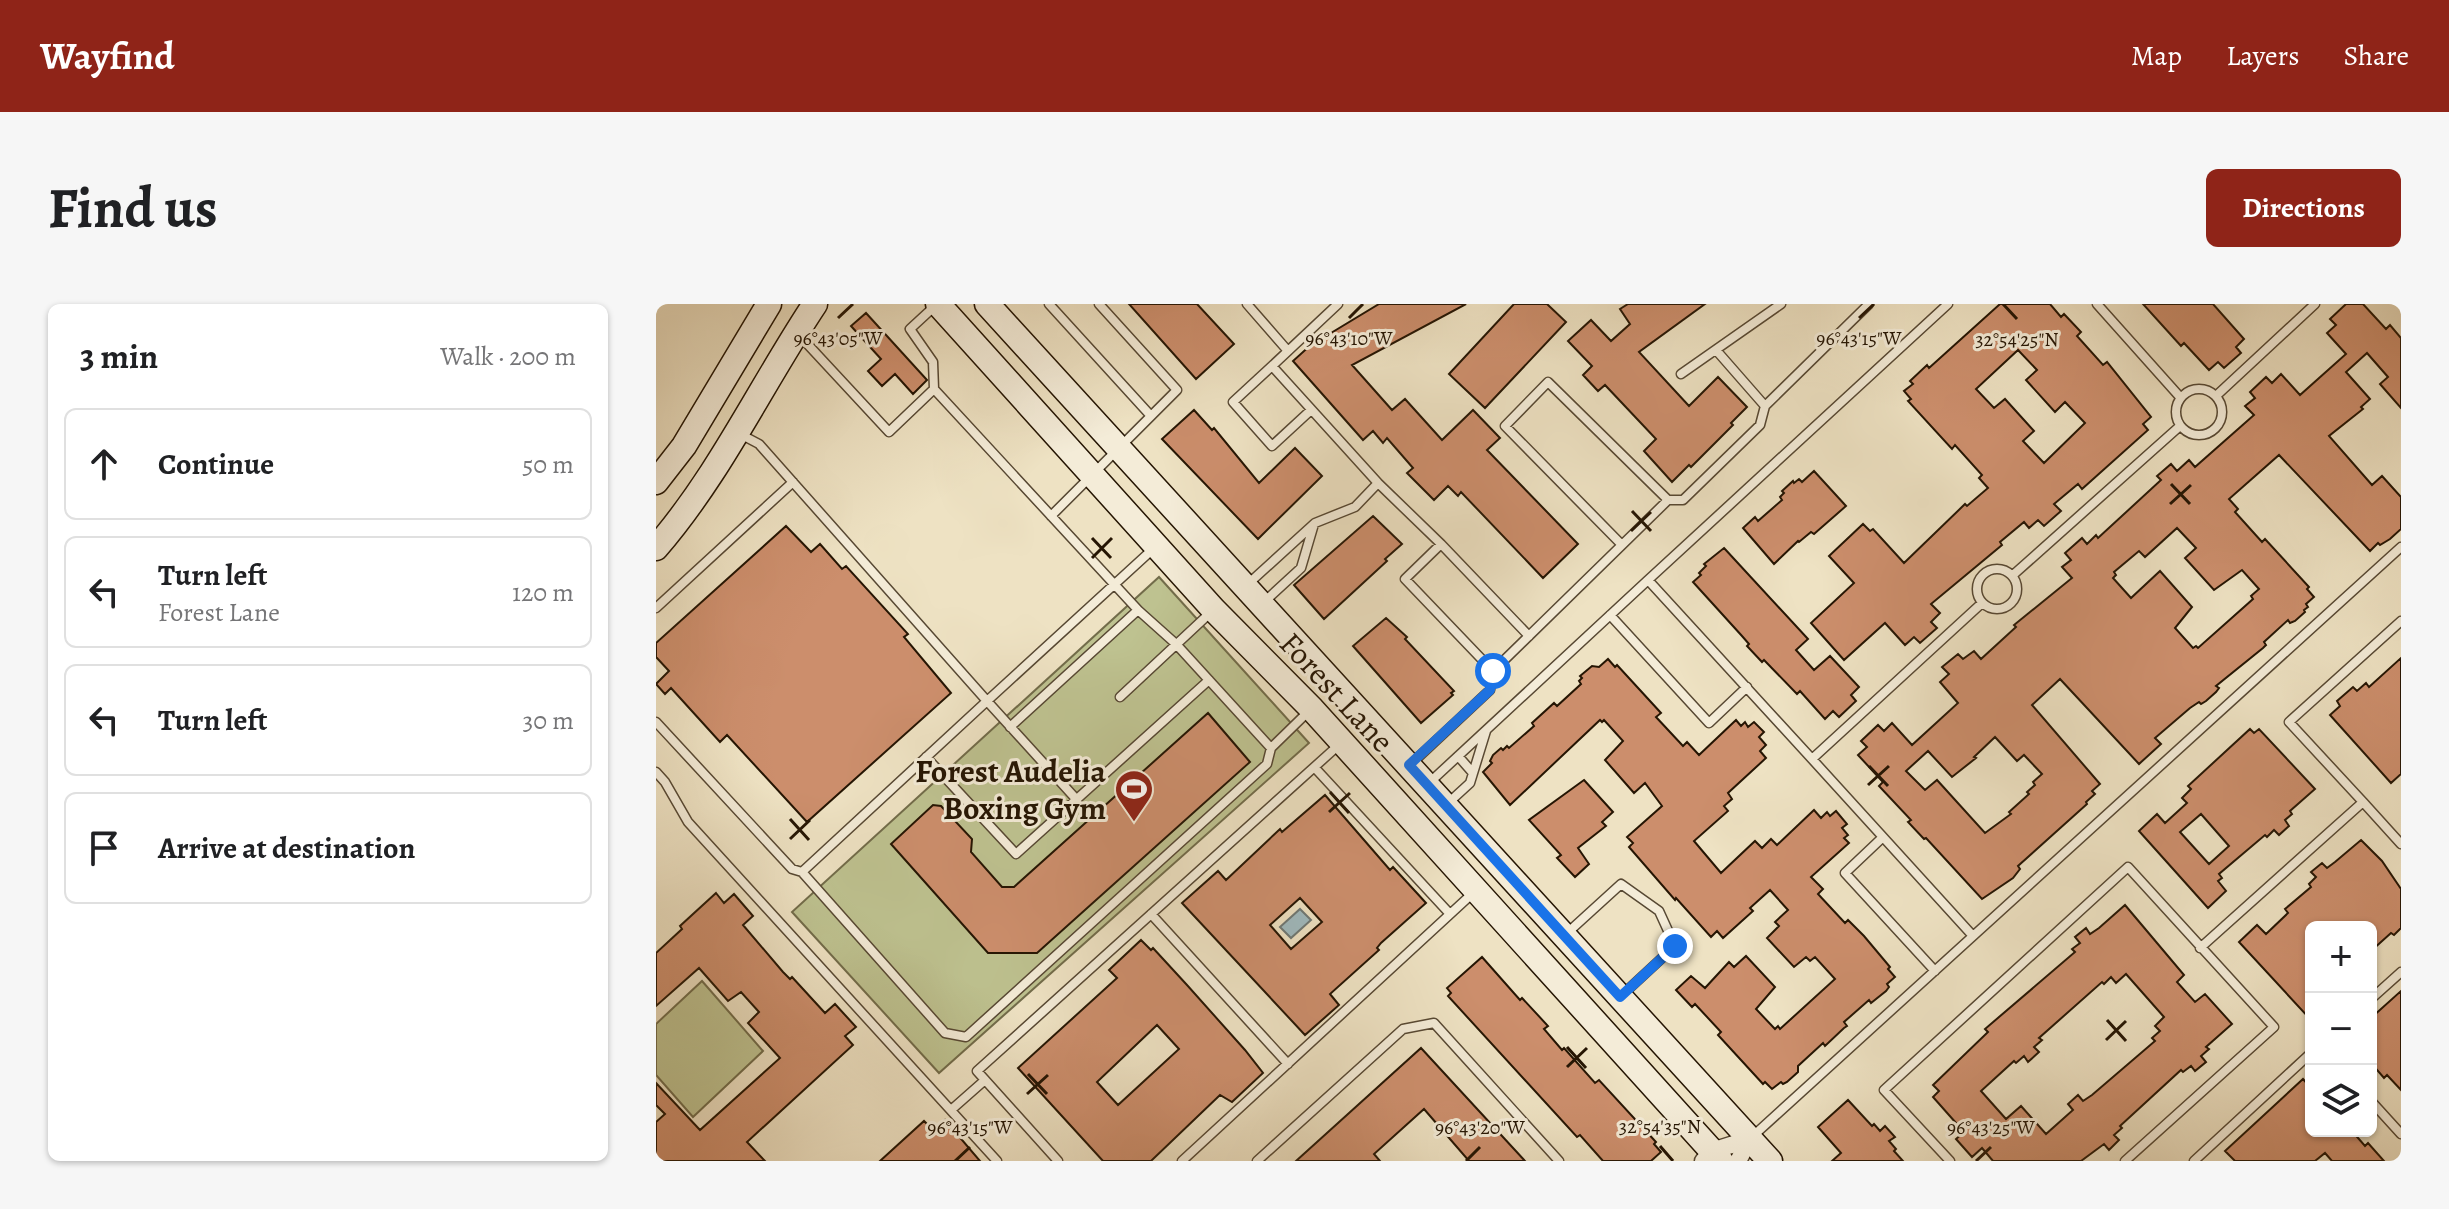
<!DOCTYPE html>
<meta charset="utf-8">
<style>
body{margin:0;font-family:Alegreya,serif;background:#f6f6f6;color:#202124}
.controls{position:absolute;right:24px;bottom:24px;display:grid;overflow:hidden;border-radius:12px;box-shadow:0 2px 6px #0004}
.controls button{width:72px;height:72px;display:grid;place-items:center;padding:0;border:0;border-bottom:2px solid #e0e0e0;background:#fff;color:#202124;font:40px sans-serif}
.stop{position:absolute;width:24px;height:24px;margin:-18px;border:6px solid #1a73e8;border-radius:50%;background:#fff}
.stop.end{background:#1a73e8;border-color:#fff;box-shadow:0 2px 8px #0008}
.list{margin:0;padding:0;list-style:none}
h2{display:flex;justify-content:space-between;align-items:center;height:104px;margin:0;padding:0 32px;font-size:34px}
h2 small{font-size:26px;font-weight:400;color:#757577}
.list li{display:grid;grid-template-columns:52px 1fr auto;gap:24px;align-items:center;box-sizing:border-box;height:112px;margin:0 16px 16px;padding:0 16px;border:2px solid #e0e0e0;border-radius:12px}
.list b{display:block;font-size:30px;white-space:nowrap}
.list p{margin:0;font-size:26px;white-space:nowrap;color:#757577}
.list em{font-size:26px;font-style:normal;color:#757577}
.icon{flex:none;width:44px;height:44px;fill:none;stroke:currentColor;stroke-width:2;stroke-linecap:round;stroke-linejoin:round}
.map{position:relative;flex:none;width:1745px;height:857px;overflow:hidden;border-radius:12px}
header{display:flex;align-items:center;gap:48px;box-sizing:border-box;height:112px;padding:0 40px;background:#8f2418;color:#fff}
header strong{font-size:38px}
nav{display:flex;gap:44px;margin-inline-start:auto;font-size:28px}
.intro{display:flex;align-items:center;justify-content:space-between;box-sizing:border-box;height:192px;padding:0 48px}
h1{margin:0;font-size:56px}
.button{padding:20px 36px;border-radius:12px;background:#8f2418;color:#fff;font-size:28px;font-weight:700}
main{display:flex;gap:48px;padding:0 48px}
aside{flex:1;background:#fff;border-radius:12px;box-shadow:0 2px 6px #0004}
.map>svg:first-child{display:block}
</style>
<header>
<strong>Wayfind</strong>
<nav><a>Map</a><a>Layers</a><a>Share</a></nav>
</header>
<div class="intro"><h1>Find us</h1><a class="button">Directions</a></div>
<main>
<aside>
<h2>3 min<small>Walk · 200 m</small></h2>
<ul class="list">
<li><svg class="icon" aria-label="ahead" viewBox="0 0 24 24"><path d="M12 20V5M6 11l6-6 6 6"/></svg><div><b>Continue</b></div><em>50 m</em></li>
<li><svg class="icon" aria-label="left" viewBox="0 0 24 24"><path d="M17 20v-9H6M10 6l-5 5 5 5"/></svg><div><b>Turn left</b><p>Forest Lane</p></div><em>120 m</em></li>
<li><svg class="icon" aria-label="left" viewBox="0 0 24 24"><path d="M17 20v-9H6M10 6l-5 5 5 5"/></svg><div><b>Turn left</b></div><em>30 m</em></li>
<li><svg class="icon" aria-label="arrive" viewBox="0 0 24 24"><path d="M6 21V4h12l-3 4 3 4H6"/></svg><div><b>Arrive at destination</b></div></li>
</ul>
</aside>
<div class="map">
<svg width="1745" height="857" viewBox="0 0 1745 857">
<rect width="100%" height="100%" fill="#eee2c3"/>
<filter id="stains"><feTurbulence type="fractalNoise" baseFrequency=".0025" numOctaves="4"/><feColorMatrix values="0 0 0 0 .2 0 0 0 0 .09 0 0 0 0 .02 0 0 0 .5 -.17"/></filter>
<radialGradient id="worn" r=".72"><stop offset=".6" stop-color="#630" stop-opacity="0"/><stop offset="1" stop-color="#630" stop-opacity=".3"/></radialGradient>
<path fill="#bec290" stroke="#726c4a" stroke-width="2" d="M503,273L653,439L283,769L136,608Z
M46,677L107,747L37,813L0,771V720Z"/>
<path fill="#9fbabf" stroke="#6e7874" stroke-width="2" d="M644,605L655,616L635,634L624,623Z"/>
<path fill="#cc8e6c" stroke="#251503" stroke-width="2" fill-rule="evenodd" d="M473,0H541L578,40L540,75Z
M723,0H810L696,61L736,106L749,95L786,136L817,106L844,134L831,146L922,240L887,274L805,188L802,192L792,182L778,196L751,169L757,164L731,134L727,139L717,127L707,136L637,57L668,29L670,32Z
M858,0H891L910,18L829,104L793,70Z
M972,0H1049L983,48L1033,102L1062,73L1091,103L1075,119L1077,121L1035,163L1033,161L1016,178L988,147L1000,135L949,81L942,87L927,71L936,62L912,37L935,16L955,37L974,20L964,5Z
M1344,0H1394L1405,13L1408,10L1425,28L1421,32L1447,61L1451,58L1495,113L1487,120L1492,126L1426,185L1422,180L1398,200L1405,207L1388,222L1382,216L1373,224L1368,218L1344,238L1346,241L1275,300L1284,309L1275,318L1281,324L1264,339L1258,333L1249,341L1229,319L1188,356L1155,319L1198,279L1173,252L1207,220L1214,227L1217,225L1248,259L1309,200L1311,202L1332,184L1323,174L1326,171L1299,141L1296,145L1252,97L1255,95L1248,87L1257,80L1254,77L1271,61L1273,64ZM1362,46L1381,66L1370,76L1399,108L1409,98L1429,119L1388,159L1367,137L1378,127L1349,95L1338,104L1320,85Z
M1487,0H1557L1588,35L1580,43L1585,49L1568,64L1562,58L1553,66L1528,39L1525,42Z
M1690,0H1707L1730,25L1734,21L1745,34V104L1724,80L1732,73L1711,49L1690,68L1714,95L1705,103L1707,105L1673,132L1716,181L1726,172L1745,193V225L1734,235L1724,241L1722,239L1714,247L1623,151L1573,195L1582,205L1579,208L1606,238L1609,235L1653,283L1651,285L1658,293L1650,300L1652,303L1648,306L1649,308L1639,317L1634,319L1632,316L1608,338L1610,341L1607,344L1560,382L1563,384L1560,388L1550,397L1545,400L1543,398L1534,404L1499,434L1505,440L1483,460L1404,375L1376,401L1444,480L1436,487L1439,490L1430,498L1431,500L1362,562L1364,565L1357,574L1326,595L1270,534L1268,535L1252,518L1255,516L1223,482L1227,478L1202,451L1211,443L1205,437L1222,421L1228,427L1236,419L1256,441L1302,399L1284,378L1293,370L1286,363L1302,350L1307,355L1318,347L1325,355L1360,323L1358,321L1416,274L1406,263L1415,256L1409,249L1426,234L1431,240L1440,231L1442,234L1505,176L1501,172L1515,160L1521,167L1533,156L1539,163L1598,111L1589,102L1599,94L1594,88L1610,73L1616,79L1625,70L1644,91L1690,50L1671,29L1680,21L1674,15ZM1521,224L1540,244L1529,254L1558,286L1586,266L1603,285L1595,292L1597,295L1542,344L1540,342L1537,344L1519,324L1536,303L1504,267L1475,294L1457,274L1460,271L1458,268L1483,247L1489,253ZM1339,433L1361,457L1368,451L1386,470L1377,478L1379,481L1371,488L1373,490L1353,508L1355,510L1329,529L1281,476L1269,486L1250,467L1272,447L1296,473L1320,454L1318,453Z
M210,9L271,76L257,90L239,70L226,82L212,67L225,55L195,22Z
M538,106L556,126L558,124L603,179L639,144L666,172L602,235L506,135Z
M1158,167L1190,202L1158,230L1155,228L1143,238L1142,237L1118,260L1087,224L1099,213L1102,217L1126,196L1124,193L1128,189L1126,187L1137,177L1138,179L1143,175L1146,178Z
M717,212L746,240L729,255L731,257L668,315L638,281Z
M130,222L155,248L164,240L186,265L190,262L252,330L248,333L295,389L151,518L71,431L64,438L15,384L9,390L0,380L13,367L0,353V339Z
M1068,244L1152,335L1140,346L1158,366L1174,352L1203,383L1195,391L1200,397L1183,413L1177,407L1169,415L1144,387L1141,390L1108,356L1106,358L1091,342L1093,340L1086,332L1037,278L1045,271L1043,269L1050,262L1048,260Z
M730,314L751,333L749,335L798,387L795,389L797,391L765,419L697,342Z
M1745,354V470L1735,479L1674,411L1684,402L1681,397L1697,383L1701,387L1710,379L1713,383Z
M952,355L959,363L961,361L1005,409L1000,413L1027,442L1031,438L1043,451L1080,416L1085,422L1089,418L1092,423L1098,418L1108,428L1103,433L1110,441L1104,447L1110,454L1072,489L1076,495L1068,502L1072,507L1038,537L1065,569L1099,537L1106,544L1115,535L1121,541L1158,506L1165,514L1171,508L1174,512L1180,507L1191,520L1186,524L1192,531L1188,534L1193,539L1155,573L1167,585L1162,590L1189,619L1192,616L1208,632L1234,663L1232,665L1239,673L1231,680L1233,683L1230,687L1215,699L1213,696L1188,718L1191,722L1188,724L1169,742L1167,739L1142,762V768L1131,778L1127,780L1125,778L1116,785L1109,778L1107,780L1062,731L1065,728L1039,700L1036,703L1020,686L1035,672L1049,684L1073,658L1078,663L1090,652L1119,683L1100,705L1119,725L1122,722L1124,725L1179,675L1159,653L1154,657L1150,653L1138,663L1111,634L1123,622L1119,618L1132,606L1114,586L1094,604L1097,607L1067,634L1061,627L1055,633L1020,594L1019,596L973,543L977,539L971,533L1006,502L989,479L978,489L949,456L967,437L948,416L946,418L944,416L854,501L827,468L836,459L834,457L837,451L845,444L847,446L851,442L853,444L878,422L876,419L898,399L901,402L925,380L923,377L926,374L924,372L936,362L943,363Z
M552,409L594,458L381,649H332L235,540L277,501L285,502L316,535L315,548L346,583H358Z
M1594,425L1598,429L1603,425L1659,485L1634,507L1636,510L1629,516L1633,522L1623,531L1618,526L1611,533L1609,531L1563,570L1566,574L1562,577L1570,587L1552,604L1483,527L1501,510L1509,519L1531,499L1526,494L1535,485L1532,482ZM1545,510L1573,542L1553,560L1524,528Z
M928,476L957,508L946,518L950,522L922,544L933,560L919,573L901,554L905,551L873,516Z
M669,491L734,566L737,563L770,599L725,639L721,644L723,646L674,690L683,701L649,731L526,599L562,567L570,576L624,525L626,528ZM644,594L666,618L635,645L614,621Z
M1705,536L1726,557L1745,585V624L1738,631L1735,629L1715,647V623H1655V716L1583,638L1601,621L1610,630L1632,609L1629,605L1655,583L1653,580L1660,573L1655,568L1666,559L1671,564L1679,558Z
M60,589L68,599L78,590L97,612L87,621L127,668L134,675L136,673L169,709L179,700L200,723L189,732L197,741L91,838L109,857H0V818L9,810L0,801V779L44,826L124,754L92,719L103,708L85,688L72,697L43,664L0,702V649L26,625L24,622Z
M1469,601L1528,671L1521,678L1539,698L1549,690L1576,720L1550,743L1553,745L1545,752L1550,758L1539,767L1535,762L1527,768L1525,766L1464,822L1466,824L1458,831L1463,836L1453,846L1448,840L1425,857H1337L1326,844L1316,853L1300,835L1308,828L1277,793L1283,787L1277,781L1332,728L1329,725L1419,648L1416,645L1424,639L1419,633L1430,624L1434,630L1443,624ZM1470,670L1508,713L1499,722L1504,727L1496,734L1499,737L1436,791L1427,797L1422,791L1412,800L1417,806L1390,830L1365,802L1350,815L1325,787L1358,757L1360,759L1368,752L1372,758L1383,748L1378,743L1386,736L1383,734L1446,678L1448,680L1455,673L1460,679Z
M485,636L495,646L497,644L531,681L589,746L607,769L576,798L564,791L495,857H447L362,764L461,674L453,666ZM501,721L523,745L462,801L441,778Z
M826,653L864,696L866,694L892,722L888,725L906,746L908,744L939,779L943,776L1000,838L998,840L1005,848L995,857H947L924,831L921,833L792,692L795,689L791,684Z
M1745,687V786L1731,771L1728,774L1715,759V714Z
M765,744L869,857H813L768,805L718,850L724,857H640Z
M1647,775L1655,784V827H1696L1709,842L1712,839L1728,857H1676L1669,849L1659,857H1579L1569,847Z
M1192,796L1216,822L1218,820L1224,827L1229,822L1239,833L1233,837L1240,845L1238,847L1247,857H1176L1185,849L1162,823Z
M289,816L324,857H224L268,817L277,826Z"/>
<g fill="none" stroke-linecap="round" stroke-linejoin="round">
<g stroke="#574833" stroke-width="11">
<path id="lane" d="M393,0L495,112
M591,0L632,47
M682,0L616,62L722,179L785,240L873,332
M1292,0L992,276L1156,455L1326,299
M1441,0L1524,93
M280,1L254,25L277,58L278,85L482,306L520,340L615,444L655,405
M142,30L233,128L278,85
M1060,46L1109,102
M616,62L577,98L616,142L655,106
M1025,70L1125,0
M1520 108a23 23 0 1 1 46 0a23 23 0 1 1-46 0Z
M1561,91L1659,0
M395,212L521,86L443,0
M785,240L749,275L837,367
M966,241L849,122L892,78L1012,196
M1321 285a20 20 0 1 1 40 0a20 20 0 1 1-40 0Z
M1357,271L1524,122
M592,280L659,219L699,203L722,179
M607,299L645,264L658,220
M0,304L137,178
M954,311L1053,419L1091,383
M464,393L554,309
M0,418L136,565L146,568L331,397L103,140L84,130
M354,423L482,306
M802,452L817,469
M270,453L360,550L553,376
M1156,455L1317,632
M755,460L834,386L837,367L1012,196H1027L1104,121L1109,102L1213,0
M659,464L794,610
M0,468L9,478L32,518L341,857
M773,479L992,276
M421,496L331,397L497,245
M1707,498L1745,540
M790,501L814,479L830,427
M1227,533L1189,569L1279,667
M146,568L289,729L310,733L611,460L615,444
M495,610L632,760
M909,631L965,580L1003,607L1019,642L965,692
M1544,644L1707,498L1633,418L1745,317
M1715,695L1745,668
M1715,797L1745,830
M295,806L329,776
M1097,832L1745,243
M402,857L321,767L685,439
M526,857L817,589
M601,857L747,725L778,719L903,857
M1294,857L1228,786L1472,563L1618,723L1469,857
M1538,857L1655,749"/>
</g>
<g stroke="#574833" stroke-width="19">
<path id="street" d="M1047,857L1056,847L1094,835
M1082,857L1094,835"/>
</g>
<g stroke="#251503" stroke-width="27">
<path id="secondary" d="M282,0L558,306L656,405L1065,857
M331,0L1114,857
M0,178L28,142L113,0
M0,244C64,170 105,81 159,0"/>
</g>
<use href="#lane" stroke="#f4ecd8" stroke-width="8"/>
<use href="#street" stroke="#f4ecd8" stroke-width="16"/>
<use href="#secondary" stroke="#f4ecd8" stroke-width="24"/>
</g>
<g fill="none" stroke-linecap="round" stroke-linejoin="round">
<path stroke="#1a73e8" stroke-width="10" d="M837,367L834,386L753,461L964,693L1019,642"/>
</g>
<path fill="none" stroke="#251503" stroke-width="3" d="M1347,0L1361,15M182,14L197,0M693,14L707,0M1203,14L1218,0M1515,180L1534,200M1514,200L1535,181M976,207L995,227M975,227L995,208M436,234L455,254M436,254L456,234M1213,462L1232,482M1212,481L1233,462M674,488L693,509M673,508L694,489M134,515L153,536M134,535L154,516M1451,716L1470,737M1450,736L1470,717M911,743L930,764M911,763L931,744M372,770L391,790M371,790L392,771M1004,842L1017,857M299,857L314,843M810,857L824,843M1320,857L1335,843"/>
<defs>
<g id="stadium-pin" transform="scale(2)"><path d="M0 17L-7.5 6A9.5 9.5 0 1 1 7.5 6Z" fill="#8f2418" stroke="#f4ecd8"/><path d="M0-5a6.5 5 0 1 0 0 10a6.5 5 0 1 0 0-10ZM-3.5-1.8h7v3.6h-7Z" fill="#fff"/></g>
</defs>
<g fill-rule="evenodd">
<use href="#stadium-pin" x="478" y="485"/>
</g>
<g text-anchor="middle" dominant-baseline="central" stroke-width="6" stroke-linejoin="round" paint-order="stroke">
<g font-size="32" fill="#251503" stroke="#f4ecd8">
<text transform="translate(681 388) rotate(47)">Forest Lane</text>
</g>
<g font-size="32" font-weight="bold" fill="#251503" stroke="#f4ecd8" text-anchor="end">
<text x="450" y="467">Forest Audelia<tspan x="450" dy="37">Boxing Gym</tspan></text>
</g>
</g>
<g font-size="20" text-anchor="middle" fill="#251503" stroke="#f4ecd8" stroke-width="6" stroke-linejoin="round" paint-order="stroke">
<text x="182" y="41">96°43'05"W</text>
<text x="693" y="41">96°43'10"W</text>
<text x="1203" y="41">96°43'15"W</text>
<text x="1361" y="42">32°54'25"N</text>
<text x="1004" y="829">32°54'35"N</text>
<text x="314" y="830">96°43'15"W</text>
<text x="824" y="830">96°43'20"W</text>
<text x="1335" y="830">96°43'25"W</text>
</g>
<rect width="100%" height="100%" filter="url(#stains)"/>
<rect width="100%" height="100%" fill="url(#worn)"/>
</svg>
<div class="controls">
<button>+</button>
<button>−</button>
<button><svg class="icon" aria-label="layers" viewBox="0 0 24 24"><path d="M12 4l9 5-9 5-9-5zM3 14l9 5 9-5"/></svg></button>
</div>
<div class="stop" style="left:837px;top:367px"></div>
<div class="stop end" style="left:1019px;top:642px"></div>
</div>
</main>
